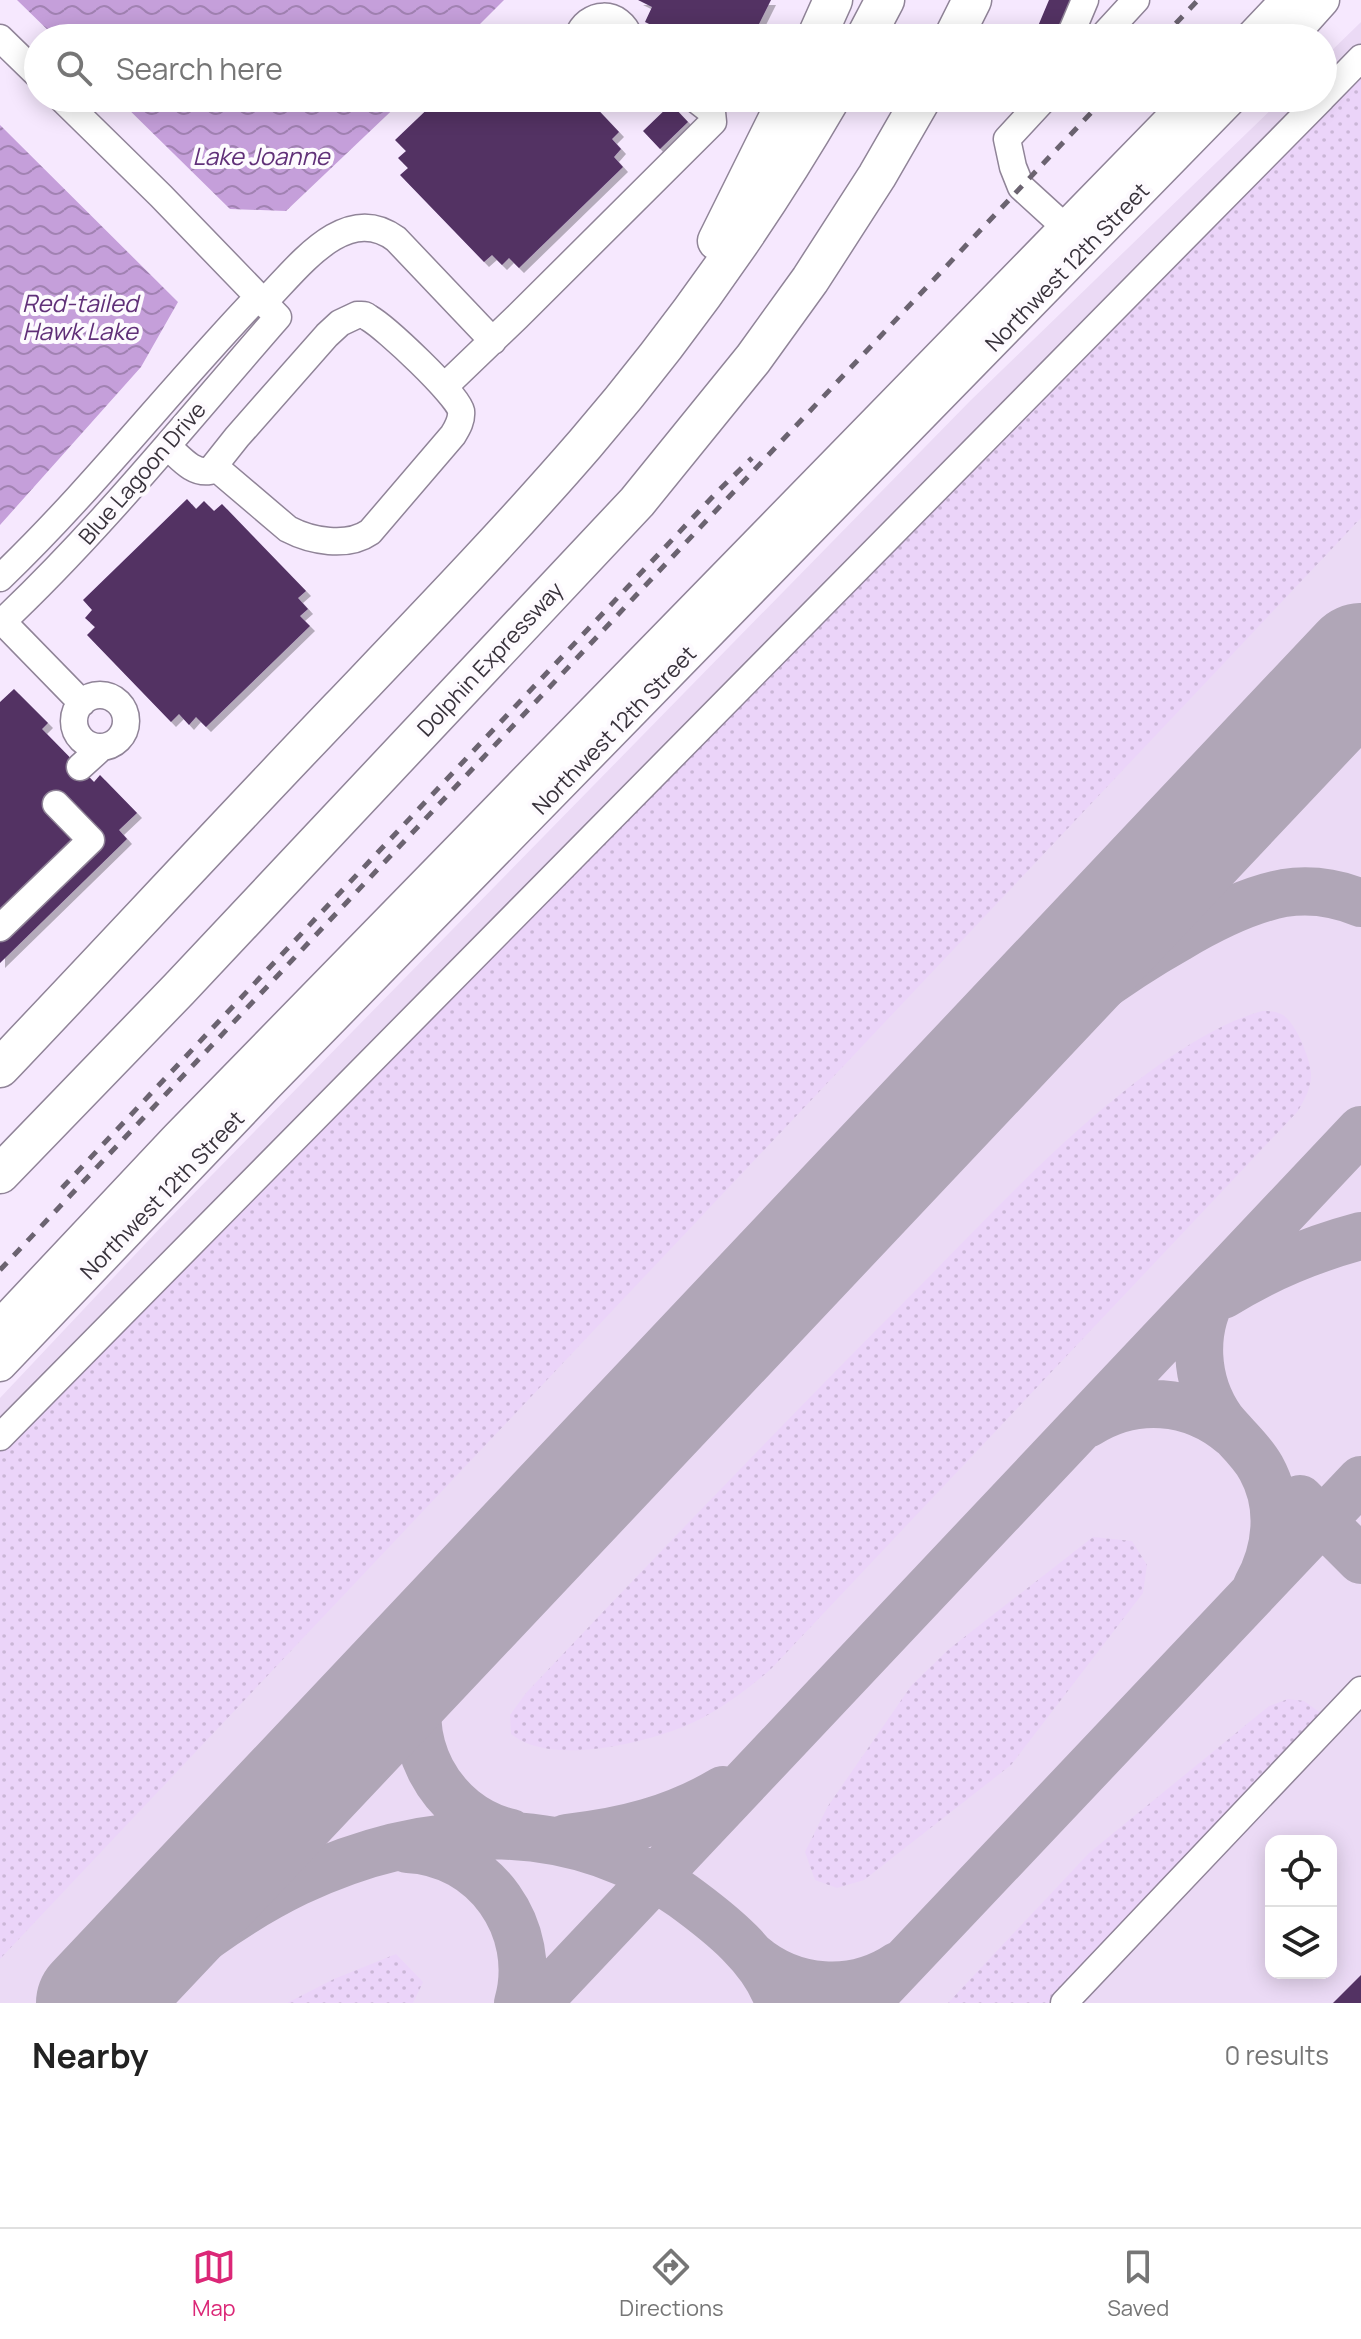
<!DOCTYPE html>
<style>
body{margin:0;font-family:Manrope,sans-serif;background:#f6f6f6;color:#222}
.controls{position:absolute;right:24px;bottom:24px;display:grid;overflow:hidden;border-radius:16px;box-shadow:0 4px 20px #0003}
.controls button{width:72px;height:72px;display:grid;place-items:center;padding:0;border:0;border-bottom:2px solid #e0e0e0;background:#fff;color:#222;font:40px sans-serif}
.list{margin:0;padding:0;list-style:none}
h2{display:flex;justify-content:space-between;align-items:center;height:104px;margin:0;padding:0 32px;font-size:34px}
h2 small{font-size:26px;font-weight:400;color:#767676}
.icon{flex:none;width:44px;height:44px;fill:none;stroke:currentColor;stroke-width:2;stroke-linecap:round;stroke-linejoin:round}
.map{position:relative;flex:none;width:1361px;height:2003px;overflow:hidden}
.search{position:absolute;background:#fff;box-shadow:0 4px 20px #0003;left:24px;right:24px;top:24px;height:88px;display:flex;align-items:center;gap:20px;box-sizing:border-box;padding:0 28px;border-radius:44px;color:#767676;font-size:30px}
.sheet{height:224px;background:#fff}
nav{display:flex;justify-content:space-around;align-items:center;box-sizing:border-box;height:112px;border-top:2px solid #e0e0e0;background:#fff;font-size:22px;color:#767676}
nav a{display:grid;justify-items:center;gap:4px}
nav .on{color:#db2777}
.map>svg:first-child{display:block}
</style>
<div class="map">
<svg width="1361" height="2003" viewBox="0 0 1361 2003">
<defs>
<pattern id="grass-dots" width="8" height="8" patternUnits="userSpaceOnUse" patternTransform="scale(2)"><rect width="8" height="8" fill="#ebd4f9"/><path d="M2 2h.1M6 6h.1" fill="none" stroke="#cab6d6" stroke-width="1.8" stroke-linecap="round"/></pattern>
<pattern id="water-waves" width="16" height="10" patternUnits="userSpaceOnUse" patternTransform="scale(2)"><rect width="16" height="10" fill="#c59fda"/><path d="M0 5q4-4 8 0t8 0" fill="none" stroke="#a182b2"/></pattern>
<filter id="shadow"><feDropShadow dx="5" dy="5" stdDeviation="0" flood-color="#0004"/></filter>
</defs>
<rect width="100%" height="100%" fill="#f6e8fe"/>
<path fill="#ebdaf5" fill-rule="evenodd" d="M1361,22V2003H0V1398L163,1225L971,400L1283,98H1323V59ZM1271,1841H1331V1973H1271Z"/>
<path fill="url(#grass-dots)" d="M1361,73V518L0,1959V1451Z
M1262,1011C1268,1011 1275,1011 1281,1014C1295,1020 1311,1060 1311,1075C1311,1089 1304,1100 1298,1111L770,1670C744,1692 715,1714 683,1727C639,1744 550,1766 511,1734L510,1715L526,1693C655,1557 784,1422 917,1289C993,1212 1067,1131 1156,1067C1189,1044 1223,1022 1262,1011Z
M1093,1537L1132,1541L1147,1565L1143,1593L1011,1765L864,1880L837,1888L815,1880L805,1852L828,1806L911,1686L949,1649Z
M1288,1699L1304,1701L1322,1714L1048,2003H948L1089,1853L1269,1706Z
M396,1954L423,1982L413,2003H287L334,1979Z"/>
<path fill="url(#water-waves)" d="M17,0H504L466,38H56Z
M117,98H405L286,211L230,209Z
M0,125L178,302L141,367L0,525Z"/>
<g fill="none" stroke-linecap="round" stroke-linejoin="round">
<path stroke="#b0a6b7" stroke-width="48" d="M786,1271C908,1155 1030,1021 1178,938C1210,919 1247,900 1284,893C1310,889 1337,893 1361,903
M1217,1288C1191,1329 1194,1382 1222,1421C1235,1437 1251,1450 1261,1468C1282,1506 1277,1550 1257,1586
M1223,1295C1266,1268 1312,1249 1361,1236
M1087,1424C1134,1394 1191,1398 1233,1434
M1300,1499L1361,1560
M476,1598C459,1621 438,1643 427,1669C397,1737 440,1817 511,1833
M566,1838C623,1832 674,1819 723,1790
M407,1849C485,1852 539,1929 518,2003
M752,1956C793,1991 853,1996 899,1965
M123,2003C176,1957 233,1913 297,1882C423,1823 566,1812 683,1896C720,1923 765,1958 779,2003
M537,2003L1361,1130
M866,2003L1361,1480"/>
<path stroke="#b0a6b7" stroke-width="118" d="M95,2003L1361,662"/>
</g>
<path fill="#523064" filter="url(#shadow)" d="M638,0H771L752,38H678L645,22L652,7Z
M1049,0H1077L1060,38H1033Z
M439,98H587L619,132L612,139L621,149L614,157L623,167L519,268L509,258L502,265L492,255L484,262L400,175L408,168L398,158L406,151L395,140Z
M671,104L688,122L660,149L643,131Z
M187,499L196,509L204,501L214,511L222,504L306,591L298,598L308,609L300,616L310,626L206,727L196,717L189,725L179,714L171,722L87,635L95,627L85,618L92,610L83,600Z
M14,689L48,723L42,729L94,782L100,775L137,813L119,830L127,839L0,963V702Z
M1361,1975V2003H1333Z"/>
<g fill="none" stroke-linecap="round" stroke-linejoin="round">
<g stroke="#908498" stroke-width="29">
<path id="minor" d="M0,38L38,75
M577,38C587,10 620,9 630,38
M1069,38L1085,0
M1101,38L1136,0
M1323,97L1361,58
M1045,98L1007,139L1013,167L1021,187L1078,239
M264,302C297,269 345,201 396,239L493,341
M444,387L517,317L713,122L712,112L694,98
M167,446C180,457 192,474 210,471L237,437L327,335L340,323L357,315C364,315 364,314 369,318C385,327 458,395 461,411C462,420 458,427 453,435L370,532C347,548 311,541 288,529L215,467
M0,578C92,490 170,389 258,297
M0,619L82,703
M0,624C101,529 187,421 278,317L161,196L61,98
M74 721a26 26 0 1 1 52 0a26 26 0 1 1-52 0Z
M80,767L102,747
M0,928L91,840L56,804
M0,1437L1322,98
M1064,2003L1361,1690"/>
</g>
<g stroke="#908498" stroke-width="35">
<path id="major" d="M1251,38L1287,0
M1289,38L1323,0
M0,1326L177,1138L1192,98
M0,1365L267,1085L1231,98"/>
</g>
<g stroke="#908498" stroke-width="41">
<path id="highway" d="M816,38L833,0
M865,38L885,0
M953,38L972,0
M717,241L788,98
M0,1068C114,948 226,827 340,708C423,621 507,534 585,444C678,336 760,220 831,98
M0,1174L179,989L637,502L753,359L810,280L877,176L922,98"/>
</g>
<use href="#minor" stroke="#fff" stroke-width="26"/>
<use href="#major" stroke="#fff" stroke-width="32"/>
<use href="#highway" stroke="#fff" stroke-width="38"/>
<path stroke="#6b6370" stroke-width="5" stroke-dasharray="10 10" stroke-linecap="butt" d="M1162,38L1198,0
M62,1188L718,491L752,458
M0,1270L1105,98"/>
</g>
<g text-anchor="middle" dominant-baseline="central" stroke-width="8" stroke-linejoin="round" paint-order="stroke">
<g font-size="22" fill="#38323b" stroke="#fdfafe">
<text transform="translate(1067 267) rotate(-46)">Northwest 12th Street</text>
<text transform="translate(142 473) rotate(-49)">Blue Lagoon Drive</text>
<text transform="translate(490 659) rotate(-47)">Dolphin Expressway</text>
<text transform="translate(614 730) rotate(-46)">Northwest 12th Street</text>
<text transform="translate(162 1195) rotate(-46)">Northwest 12th Street</text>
</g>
<g font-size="24" font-style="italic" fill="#603078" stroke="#fdfafe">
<text x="261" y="155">Lake Joanne</text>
<text x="80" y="302">Red-tailed<tspan x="80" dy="28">Hawk Lake</tspan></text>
</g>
</g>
</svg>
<div class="controls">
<button><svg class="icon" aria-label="locate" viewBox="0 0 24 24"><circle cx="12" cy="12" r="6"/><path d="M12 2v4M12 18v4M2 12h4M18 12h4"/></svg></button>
<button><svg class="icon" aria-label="layers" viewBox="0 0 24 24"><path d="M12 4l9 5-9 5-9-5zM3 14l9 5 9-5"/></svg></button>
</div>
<div class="search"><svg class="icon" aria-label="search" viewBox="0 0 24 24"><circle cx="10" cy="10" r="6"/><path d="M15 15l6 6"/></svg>Search here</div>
</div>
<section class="sheet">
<h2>Nearby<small>0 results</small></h2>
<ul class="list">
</ul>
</section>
<nav>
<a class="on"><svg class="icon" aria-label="map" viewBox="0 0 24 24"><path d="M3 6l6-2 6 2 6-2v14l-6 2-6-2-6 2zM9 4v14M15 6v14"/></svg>Map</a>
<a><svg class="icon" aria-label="directions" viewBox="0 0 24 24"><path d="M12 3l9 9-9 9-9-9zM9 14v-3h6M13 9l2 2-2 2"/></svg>Directions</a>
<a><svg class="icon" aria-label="saved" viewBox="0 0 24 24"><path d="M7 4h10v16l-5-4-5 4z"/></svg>Saved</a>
</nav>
